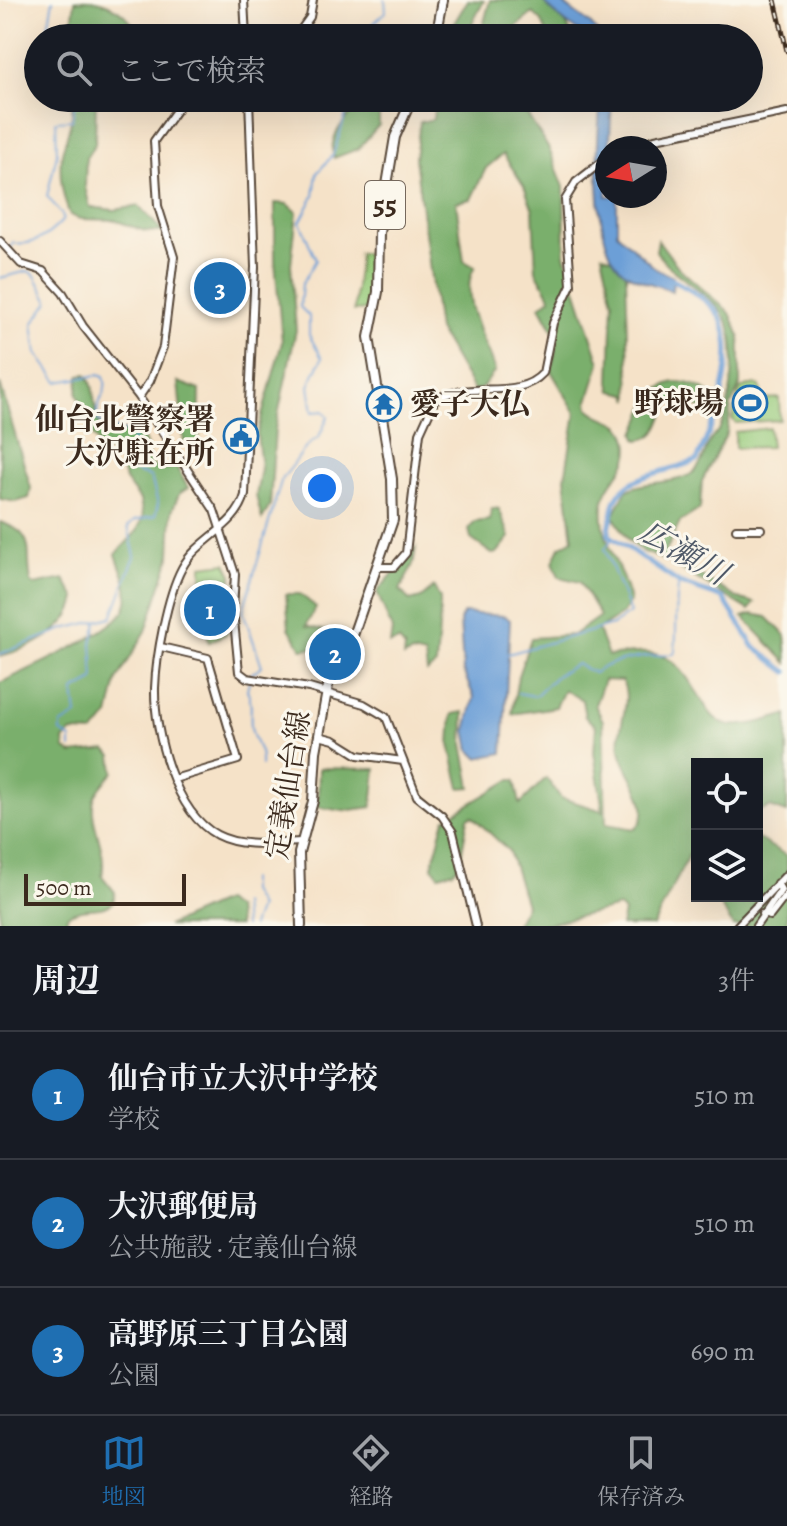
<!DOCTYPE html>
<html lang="ja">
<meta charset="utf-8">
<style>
body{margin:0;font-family:Alegreya,"Noto Serif JP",serif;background:#20242c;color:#f1f3f6}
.controls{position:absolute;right:24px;bottom:24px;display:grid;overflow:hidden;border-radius:0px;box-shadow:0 8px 32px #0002}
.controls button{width:72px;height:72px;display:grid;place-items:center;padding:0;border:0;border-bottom:2px solid #363941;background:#171b24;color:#f1f3f6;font:40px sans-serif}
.compass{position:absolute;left:595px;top:136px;width:72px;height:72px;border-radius:50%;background:#171b24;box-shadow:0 8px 32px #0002;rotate:259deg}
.scale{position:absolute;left:24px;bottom:20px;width:162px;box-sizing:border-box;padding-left:8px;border:4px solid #3b2a1e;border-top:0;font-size:22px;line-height:28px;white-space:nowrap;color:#3b2a1e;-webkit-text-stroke:6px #fbf7ec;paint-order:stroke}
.you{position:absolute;left:322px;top:488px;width:28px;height:28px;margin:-20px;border:6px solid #fff;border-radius:50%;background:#1a73e8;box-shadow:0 0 0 12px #1a73e833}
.badge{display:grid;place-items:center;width:52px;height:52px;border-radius:50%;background:#1f6fb2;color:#fff;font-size:26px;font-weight:700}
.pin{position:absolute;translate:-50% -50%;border:4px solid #fff;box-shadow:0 2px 8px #0006}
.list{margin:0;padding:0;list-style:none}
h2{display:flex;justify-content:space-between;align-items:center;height:104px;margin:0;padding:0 32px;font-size:34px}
h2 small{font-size:26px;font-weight:400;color:#9ea1a6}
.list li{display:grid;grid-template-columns:52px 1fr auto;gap:24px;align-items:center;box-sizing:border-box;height:128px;padding:0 32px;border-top:2px solid #363941}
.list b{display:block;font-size:30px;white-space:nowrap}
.list p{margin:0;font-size:26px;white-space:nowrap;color:#9ea1a6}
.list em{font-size:26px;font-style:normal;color:#9ea1a6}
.icon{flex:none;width:44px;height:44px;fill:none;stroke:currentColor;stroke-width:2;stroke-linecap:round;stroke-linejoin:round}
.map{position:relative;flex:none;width:787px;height:926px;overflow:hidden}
.search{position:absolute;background:#171b24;box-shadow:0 8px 32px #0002;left:24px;right:24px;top:24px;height:88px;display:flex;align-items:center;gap:20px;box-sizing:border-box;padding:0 28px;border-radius:44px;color:#9ea1a6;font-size:30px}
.sheet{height:488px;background:#171b24}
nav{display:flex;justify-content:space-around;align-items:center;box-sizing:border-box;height:112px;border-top:2px solid #363941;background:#171b24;font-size:22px;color:#9ea1a6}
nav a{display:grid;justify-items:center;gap:4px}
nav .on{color:#1f6fb2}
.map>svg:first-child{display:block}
</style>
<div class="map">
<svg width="787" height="926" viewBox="0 0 787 926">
<rect width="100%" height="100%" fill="#fbf7ec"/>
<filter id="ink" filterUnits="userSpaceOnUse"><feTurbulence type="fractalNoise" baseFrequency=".0125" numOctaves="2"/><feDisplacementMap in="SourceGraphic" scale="16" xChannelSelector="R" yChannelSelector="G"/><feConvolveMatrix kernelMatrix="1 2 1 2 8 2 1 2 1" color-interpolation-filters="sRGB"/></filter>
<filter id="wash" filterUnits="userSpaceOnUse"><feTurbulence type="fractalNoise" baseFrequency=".006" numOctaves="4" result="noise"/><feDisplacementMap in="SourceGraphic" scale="32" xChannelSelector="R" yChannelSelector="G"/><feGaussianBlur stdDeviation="1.8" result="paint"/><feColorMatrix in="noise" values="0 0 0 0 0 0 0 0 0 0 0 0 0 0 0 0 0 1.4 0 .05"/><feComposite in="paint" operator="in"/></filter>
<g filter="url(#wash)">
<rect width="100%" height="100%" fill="#f5e2c8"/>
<path fill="#98cb7c" stroke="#6a7a4d" stroke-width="2" d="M359,253H366L370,289L368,310L354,311Z
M206,266L235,269L233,301L218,302L206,293Z
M754,384L760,386L762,399L779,398L780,420L736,423L732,419L740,389Z
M769,428L771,447L735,448V432Z
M226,563L232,575L229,596L203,598L202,566Z
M219,605L226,609L227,633L209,642L202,614L208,607Z"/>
<path fill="#7aaf6c" stroke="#5a6c45" stroke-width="2" fill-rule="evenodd" d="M84,0C110,0 129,14 141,38H70L75,1Z
M468,0L484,1L464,38H445Z
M490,0H555L573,38H549L541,20L533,13L502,38H480Z
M71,98L96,99L95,144L86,158L85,187L90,207L114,210L139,206L163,232L145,231L114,220L80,219L70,215C63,199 59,177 61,159C64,137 76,122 71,98Z
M365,98H379V125L358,149L334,158C326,134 351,114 365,98Z
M435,98H512L521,105L549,149L564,187L565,254L600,363L588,401L589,408C601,422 621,417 627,437C637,467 605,479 603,505C599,541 624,569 630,602L622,614L598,630L608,656C665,647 674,654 703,702C708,711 715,721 725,724C744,729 769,719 787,715V813L770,807L757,812V764H697V852L690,853L653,926H621L624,912L619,907L538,926H515L526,905L509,851L472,816L468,818L460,863L454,871L439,875L432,866L445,819L510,780H515L520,804L546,778L561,798L603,811L594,752L596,726L585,717L582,700L564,690L556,707L512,714L518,676L531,638L573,635L600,616L580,582L559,577L553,562L560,547L573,539L565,478L576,413L551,371L558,339L540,306L551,298L536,271L533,210L524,186L503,154L486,168L471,199L456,202L464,261L475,267C457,293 486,344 495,371L482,388L474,391L438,330L415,158L420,122L433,119ZM604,680L622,681C634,702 614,730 621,754C627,777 658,807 635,829L606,824L603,721L595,705Z
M275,203L288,204L297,212L291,265L296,330L275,429L270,506L262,519L256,496L261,468L257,434L282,342L275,261Z
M658,240L679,268L730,313L740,336V385L731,405L727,433L702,481L700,509L680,522L665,553L737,598L755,603L749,610L669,562L642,551L628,539L613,516L626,491C644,480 673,485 691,474C702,467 704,453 709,443C712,437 717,433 720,428C731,405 740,341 726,319C708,290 673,278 656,251Z
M602,254L620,261L626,274L630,400L627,394L612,391L610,382L613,301Z
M86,374C98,387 91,410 100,426L130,435L141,433L148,449L147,459C156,471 162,471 176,466L188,488L179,494L172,511L170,557L146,631L117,680L109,716L93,733L72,732L64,740L65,749L72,754L106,750L112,756L114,772C107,780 97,789 94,799C88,822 108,849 102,876L115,892L113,903C99,913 81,905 67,916L66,926H0V683C26,670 113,633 125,609C133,590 121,572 116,554L137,531L143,517L140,500L125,480L119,457L100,446L92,435L77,394L79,376Z
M178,382L200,390L199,443H184Z
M674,382C690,382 704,386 715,399V411C701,413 690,399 675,399C657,411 666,438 638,440L635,433C646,412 647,389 674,382Z
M0,384L31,488L29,498L16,502L0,499Z
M492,508L499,509L510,537L497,553L492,554L471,539L469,529L475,522L490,520Z
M0,522C38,534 25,550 31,582L34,585L64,579L76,598C70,631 30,649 0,656Z
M416,547L413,565L400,590L410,601L421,598L434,587L440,599V615L436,665L427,672L425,656L412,653L404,657L405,648L399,641L390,644L392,630L377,592Z
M286,594H300L316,607L306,626L330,632L323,647L302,649L289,628Z
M752,614L767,617L785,635L787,663L743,617Z
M464,712L463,744L471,787L460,788L450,745L452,714Z
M319,768L376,769L372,807L343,811L318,807Z
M757,838L787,856V926H733L715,896H757Z
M224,901L236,909L238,926H167Z"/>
<path fill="#6c9fd7" stroke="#54647a" stroke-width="2" d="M542,0H560C573,15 591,19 601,38C581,38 555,16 542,0Z
M601,98H612L607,196H617V233L656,269L673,277L672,291C656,284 634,281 621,269C591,242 597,137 601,98Z
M464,613L504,616L510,620L503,753L478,758L470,750L466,730L474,697L463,671L460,620Z"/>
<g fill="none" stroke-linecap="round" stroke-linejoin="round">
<path stroke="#6c9fd7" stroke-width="2" d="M46,38L53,0
M357,38L386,12L385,0
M11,248L13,243C34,246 48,236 62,221L63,216L47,196L57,154L56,121L72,120L76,98
M0,278L28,271L34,274L49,301L33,324L37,353L58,382L98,375L104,377C110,394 93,403 98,420L106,426L134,434L127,462L136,472L151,477L158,504L155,516L134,521L128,527L135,556L112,617L64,629L0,654
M508,654L613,625L630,613L605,549L612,539
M518,693L535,696L557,675L577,664L594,673C614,657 650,657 674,654C678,648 674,601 679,583
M71,748V739L61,732V725L77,715L74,691L94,680L92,643L97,622
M261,765C262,750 257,748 253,735C247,720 255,704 247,690L251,674L262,666L243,611L282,478C299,462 299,449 319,437L328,417L324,411L313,412L309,386L322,358L309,335V316L300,307L302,284L316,260L300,222L314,196L317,173L333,155L346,114L353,105L351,98
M250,879V891L259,907L252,926
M242,904L244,926
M785,926L787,924"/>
<path stroke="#6c9fd7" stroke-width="5" d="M667,277C684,286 701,295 714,309C746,345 714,424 697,460C669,474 618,472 613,510C612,519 608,526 609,535L679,583L723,598L754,647L787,672"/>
</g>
</g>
<g filter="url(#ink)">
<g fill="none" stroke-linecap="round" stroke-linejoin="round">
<g stroke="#574638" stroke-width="10">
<path id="tertiary" d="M244,0L246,38
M295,38L310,17L313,0
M249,98L255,267L245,495C236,528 197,539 182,568C167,596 156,657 155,688C154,733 175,813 217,835C242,848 274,843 302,842
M631,148L655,139L787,112
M0,241L21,264L43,271L63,293L83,326L139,397L214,510L235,574L233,610L239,672L247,678L309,688L364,704L386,717L417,796L442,816L453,832L476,926
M139,397L150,381L163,347L174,257L158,206L154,141L185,98
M736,529H761
M376,567H394L406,553L420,433L435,400C467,379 517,402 543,373L553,323L571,285L565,200L576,182L607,158
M161,647L208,658L238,760L174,779
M319,736L334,740L358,755L403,761
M762,914L770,916L787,894
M737,926L787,874
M756,926L781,890L777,883"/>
</g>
<g stroke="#574638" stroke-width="12">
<path id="primary" d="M436,38L443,0
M301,926L299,853L313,801L316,752L329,680L350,644L393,520L392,479L369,337L378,292L379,233L395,137L412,98"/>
</g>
<use href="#tertiary" stroke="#fff" stroke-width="6"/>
<use href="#primary" stroke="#fff" stroke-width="8"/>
<g stroke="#3b2a1e" stroke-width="5">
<path id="rail" d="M775,0L787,51"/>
</g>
<use href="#rail" stroke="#fbf7ec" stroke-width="2" stroke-dasharray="6" stroke-linecap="butt"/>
</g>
</g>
<defs>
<g id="stadium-ring" transform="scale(1.8)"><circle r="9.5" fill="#fbf7ec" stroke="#1f6fb2" stroke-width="1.5"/><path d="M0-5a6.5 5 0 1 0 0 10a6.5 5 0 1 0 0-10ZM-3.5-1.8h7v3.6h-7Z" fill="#1f6fb2"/></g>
<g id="temple-ring" transform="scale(1.8)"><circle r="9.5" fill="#fbf7ec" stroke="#1f6fb2" stroke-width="1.5"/><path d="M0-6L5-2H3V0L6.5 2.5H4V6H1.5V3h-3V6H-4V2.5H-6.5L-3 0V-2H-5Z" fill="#1f6fb2"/></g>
<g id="civic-ring" transform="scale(1.8)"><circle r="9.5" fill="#fbf7ec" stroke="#1f6fb2" stroke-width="1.5"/><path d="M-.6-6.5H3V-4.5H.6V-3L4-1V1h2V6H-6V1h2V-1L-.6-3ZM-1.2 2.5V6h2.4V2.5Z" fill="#1f6fb2"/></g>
</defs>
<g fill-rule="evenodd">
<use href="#stadium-ring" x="750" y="403"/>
<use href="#temple-ring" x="384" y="404"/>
<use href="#civic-ring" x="241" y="436"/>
</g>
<g text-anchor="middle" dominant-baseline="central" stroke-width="6" stroke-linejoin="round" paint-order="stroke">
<rect fill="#fbf7ec" stroke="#75685c" stroke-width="2" x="365" y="181" width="40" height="48" rx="6"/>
<g font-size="28" font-weight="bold" fill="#3b2a1e">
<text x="385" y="205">55</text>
</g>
<g font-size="30" font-weight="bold" fill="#3b2a1e" stroke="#fbf7ec" text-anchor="end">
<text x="724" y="403">野球場</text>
<text x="410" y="404" text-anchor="start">愛子大仏</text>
<text x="215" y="419">仙台北警察署<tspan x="215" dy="34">大沢駐在所</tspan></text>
</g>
<g font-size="30" fill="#3b2a1e" stroke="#fbf7ec">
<text transform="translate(288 785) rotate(-81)">定義仙台線</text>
</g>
<g font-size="32" font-style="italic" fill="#4f5968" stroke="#fbf7ec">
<text transform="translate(684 552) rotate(30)">広瀬川</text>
</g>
</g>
</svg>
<div class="controls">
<button><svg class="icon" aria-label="locate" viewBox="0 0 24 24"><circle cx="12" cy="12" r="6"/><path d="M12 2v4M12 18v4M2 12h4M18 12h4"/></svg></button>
<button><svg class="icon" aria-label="layers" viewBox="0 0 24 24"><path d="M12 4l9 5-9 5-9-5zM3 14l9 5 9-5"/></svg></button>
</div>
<svg class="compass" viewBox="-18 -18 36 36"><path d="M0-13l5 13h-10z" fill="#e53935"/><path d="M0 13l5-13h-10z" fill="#9ea1a6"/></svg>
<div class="scale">500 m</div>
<div class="you"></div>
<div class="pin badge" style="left:210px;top:610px">1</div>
<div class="pin badge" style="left:335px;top:654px">2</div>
<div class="pin badge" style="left:220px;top:288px">3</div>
<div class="search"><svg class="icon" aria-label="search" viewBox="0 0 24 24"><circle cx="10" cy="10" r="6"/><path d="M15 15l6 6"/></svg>ここで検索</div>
</div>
<section class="sheet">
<h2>周辺<small>3件</small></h2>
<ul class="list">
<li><span class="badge">1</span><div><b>仙台市立大沢中学校</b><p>学校</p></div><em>510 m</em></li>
<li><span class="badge">2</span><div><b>大沢郵便局</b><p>公共施設 · 定義仙台線</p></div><em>510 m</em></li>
<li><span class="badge">3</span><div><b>高野原三丁目公園</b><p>公園</p></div><em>690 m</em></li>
</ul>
</section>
<nav>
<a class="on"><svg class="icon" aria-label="map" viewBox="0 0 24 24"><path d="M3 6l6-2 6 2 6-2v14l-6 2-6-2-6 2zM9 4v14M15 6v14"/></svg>地図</a>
<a><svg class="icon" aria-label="directions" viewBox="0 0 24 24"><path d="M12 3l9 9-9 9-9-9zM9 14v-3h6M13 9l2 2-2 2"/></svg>経路</a>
<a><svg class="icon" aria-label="saved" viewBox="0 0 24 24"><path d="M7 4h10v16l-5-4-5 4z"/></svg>保存済み</a>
</nav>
